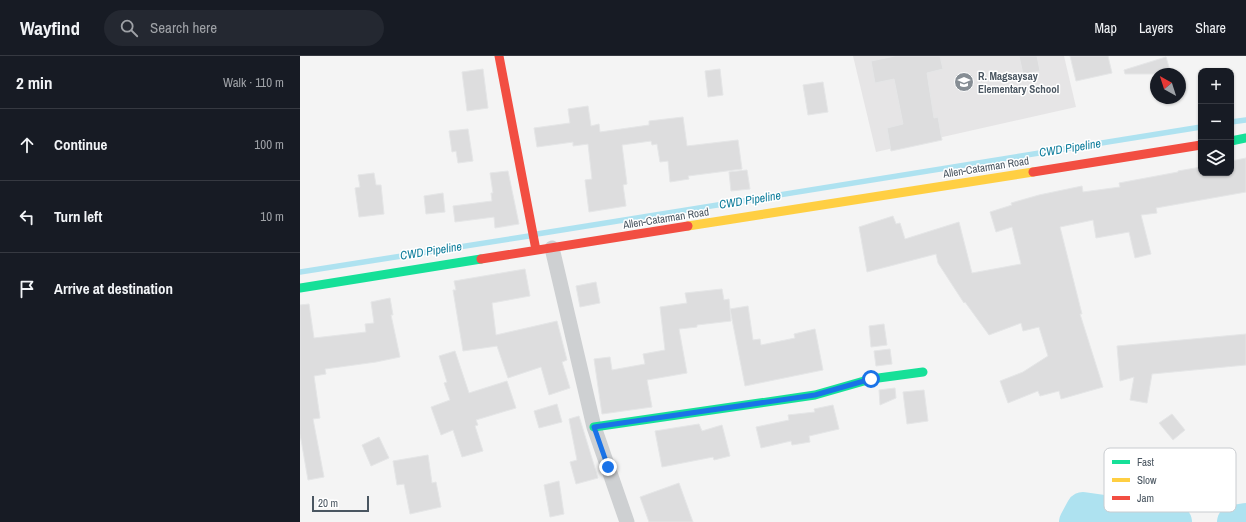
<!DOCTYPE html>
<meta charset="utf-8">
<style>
body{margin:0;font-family:"Archivo Narrow",sans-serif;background:#242831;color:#f1f3f6}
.controls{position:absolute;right:12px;top:12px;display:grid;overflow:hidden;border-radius:8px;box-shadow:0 1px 3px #0004}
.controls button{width:36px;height:36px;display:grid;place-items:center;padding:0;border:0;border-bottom:1px solid #363941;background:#171b24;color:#f1f3f6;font:20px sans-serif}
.compass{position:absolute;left:850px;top:12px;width:36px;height:36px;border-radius:50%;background:#171b24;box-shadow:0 1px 3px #0004;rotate:321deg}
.scale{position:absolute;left:12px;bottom:10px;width:57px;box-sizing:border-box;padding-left:4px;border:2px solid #4a5661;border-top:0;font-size:11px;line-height:14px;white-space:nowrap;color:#4a5661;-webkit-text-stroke:3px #fff;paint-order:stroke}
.stop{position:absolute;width:12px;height:12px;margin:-9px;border:3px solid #1a73e8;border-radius:50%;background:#fff}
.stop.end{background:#1a73e8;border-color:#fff;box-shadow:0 1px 4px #0008}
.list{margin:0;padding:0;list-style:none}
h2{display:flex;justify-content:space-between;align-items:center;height:52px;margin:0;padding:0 16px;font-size:17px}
h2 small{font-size:13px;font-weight:400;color:#9ea1a6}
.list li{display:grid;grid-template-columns:26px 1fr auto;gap:12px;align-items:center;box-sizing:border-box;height:72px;padding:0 16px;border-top:1px solid #363941}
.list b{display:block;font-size:15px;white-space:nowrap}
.list em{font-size:13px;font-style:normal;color:#9ea1a6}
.icon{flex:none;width:22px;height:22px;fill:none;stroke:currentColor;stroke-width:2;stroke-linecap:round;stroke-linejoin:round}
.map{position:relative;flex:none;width:946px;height:466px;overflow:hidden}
header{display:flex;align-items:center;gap:24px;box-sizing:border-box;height:56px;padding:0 20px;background:#171b24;border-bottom:1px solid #363941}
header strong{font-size:19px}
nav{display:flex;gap:22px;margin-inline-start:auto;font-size:14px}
.search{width:280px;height:36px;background:#242831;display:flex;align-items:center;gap:10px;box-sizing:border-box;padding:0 14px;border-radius:22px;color:#9ea1a6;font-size:15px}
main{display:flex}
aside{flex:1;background:#171b24}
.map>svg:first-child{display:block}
</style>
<header>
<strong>Wayfind</strong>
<div class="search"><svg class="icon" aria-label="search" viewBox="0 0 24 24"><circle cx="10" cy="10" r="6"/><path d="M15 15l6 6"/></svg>Search here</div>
<nav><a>Map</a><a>Layers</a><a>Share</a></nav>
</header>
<main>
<aside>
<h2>2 min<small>Walk · 110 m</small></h2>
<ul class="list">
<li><svg class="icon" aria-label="ahead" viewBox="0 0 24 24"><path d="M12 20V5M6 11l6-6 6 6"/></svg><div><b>Continue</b></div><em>100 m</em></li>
<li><svg class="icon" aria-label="left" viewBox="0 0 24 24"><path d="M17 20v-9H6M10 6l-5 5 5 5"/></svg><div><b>Turn left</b></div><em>10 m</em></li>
<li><svg class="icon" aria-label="arrive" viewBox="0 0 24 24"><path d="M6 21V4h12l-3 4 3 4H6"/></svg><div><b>Arrive at destination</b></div></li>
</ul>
</aside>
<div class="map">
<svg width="946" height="466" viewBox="0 0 946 466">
<rect width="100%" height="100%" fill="#f4f4f4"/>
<path fill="#e6e5e6" d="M553,0H764L776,51L576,96Z"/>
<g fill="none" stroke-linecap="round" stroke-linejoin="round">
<path stroke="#aee2f0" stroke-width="5.5" d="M931,66L946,64
M237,178L901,71
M0,216L229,180"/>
<path stroke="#aee2f0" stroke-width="34" d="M776,466L783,453L875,466
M934,466L946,464"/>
</g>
<path fill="#ddddde" stroke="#e5e6e7" d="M595,0H640L643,13L627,17L634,62L638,61L642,84L591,95L587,72L603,68L594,23L575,27L571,5Z
M719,0H737L740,15L723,18Z
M770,0H808L812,17L776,25Z
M866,1L871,18H825L824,14Z
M183,13L188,52L167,55L162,16Z
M420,13L423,39L408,41L405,15Z
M523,26L528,56L508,59L503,29Z
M288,50L291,70L299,68L300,76L349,69V65L383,61L387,90L438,84L442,113L388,120L389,123L370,126L368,105L360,106L357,88L352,89L351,85L322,89L327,128L323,129L326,150L289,156L285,124L292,123L288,88L273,90V86L237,91L234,72L270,67L268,53Z
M168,73L173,105L158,107L156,95L152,96L149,75Z
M946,102V136L856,152L857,157L841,159L851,198L835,202L829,176L796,182L793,164L760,171L782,258H780L803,331L761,343L759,335L740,340L738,335L708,347L700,325L723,316L748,300L739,271L723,275L721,267L689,279L665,246L664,247L638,207L636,198L567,216L559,171L593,160L596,168L600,167L605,183L659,166L672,217L721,208L712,171L696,176L690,156L712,149L711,147L739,139L782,130L783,136L820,131L819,127L878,116V115L901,111V117H931V105Z
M447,114L450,133L431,135L429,116Z
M208,115L219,168L195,172L194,161L155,166L153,150L192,145L191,137H193L190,117Z
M74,117L76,129H81L84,158L59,161L55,132L60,131L58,119Z
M143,137L145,156L126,158L124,140Z
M225,213L230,240L192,247L196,279L257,265L267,304L262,306L270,332L249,339L241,311L208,322L197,290L163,295L153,234H156L154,225Z
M296,226L300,247L280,251L276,230Z
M422,233L424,244L429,243L430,253L448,250L453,284L460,283L461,289L495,282L494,278L515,273L523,314L445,330L430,253L431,265L397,269V271L379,273L387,317L347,324L352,351L302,358L294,303L310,301L312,314L345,308L343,298L365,294L360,251L387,247L385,237Z
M90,242L93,259H91L100,301L76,306L25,313L26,318L14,320L20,362L13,363L24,421L8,424L0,378V249L9,248L14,282L66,276L65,268L74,267L71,246Z
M584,268L587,289L571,291L569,270Z
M946,278V309L852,318L847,347L830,344L834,321L820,325L817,290Z
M590,293L592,308L576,310L574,295Z
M155,295L169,337L207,325L216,352L176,364L178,369L175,370L183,395L162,401L153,374L141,379L131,351L150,344L144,327L147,326L139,300Z
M595,332L596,342L580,349L579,334Z
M624,334L628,365L607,368L603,336Z
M257,348L262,366L239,372L234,355Z
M533,349L539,373L509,380L510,386L492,389L491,385L461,392L456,371L489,364L488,359L515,356L514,353Z
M872,358L885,374L873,384L859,367Z
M279,360L298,422L276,428L270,406L277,404L269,363Z
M399,368L402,375L422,369L430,400L414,404L413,401L362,411L355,375Z
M79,381L89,402L71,410L62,389Z
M128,399L132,427L136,426L141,451L110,458L104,428L97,429L93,405Z
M259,425L264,458L250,461L244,429Z
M379,427L393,466H349L340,441Z"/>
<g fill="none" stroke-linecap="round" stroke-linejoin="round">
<path stroke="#ced0d2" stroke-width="15" d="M252,192L294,371L327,466"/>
<path stroke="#16e098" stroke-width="9" d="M931,85L946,82
M0,232L181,203
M294,371L515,339L571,323L623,316"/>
<path stroke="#ffcf43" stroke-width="9" d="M388,170L733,116"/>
<path stroke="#f24e42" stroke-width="9" d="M199,0L236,194
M733,116L901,89
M181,203L388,170"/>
</g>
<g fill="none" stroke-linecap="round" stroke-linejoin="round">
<path stroke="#1a73e8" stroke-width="5" d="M308,411L294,371L515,339L571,323"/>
</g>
<defs>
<g id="school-disc" transform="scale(1)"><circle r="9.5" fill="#868d94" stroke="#fff"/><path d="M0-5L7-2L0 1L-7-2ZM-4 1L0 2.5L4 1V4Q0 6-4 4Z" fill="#fff"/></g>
</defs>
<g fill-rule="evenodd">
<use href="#school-disc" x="664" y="26"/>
</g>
<g text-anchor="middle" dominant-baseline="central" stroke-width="3" stroke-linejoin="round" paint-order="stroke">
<g font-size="11" font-weight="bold" fill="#4a5661" stroke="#fff" text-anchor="start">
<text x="678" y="20">R. Magsaysay<tspan x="678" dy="13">Elementary School</tspan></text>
</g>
<g font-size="11" fill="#4a5661" stroke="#fff">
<text transform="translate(686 111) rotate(-9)">Allen-Catarman Road</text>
<text transform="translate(366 162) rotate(-9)">Allen-Catarman Road</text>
</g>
<g font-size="12" font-style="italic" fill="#0c7c9b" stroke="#fff">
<text transform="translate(770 92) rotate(-9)">CWD Pipeline</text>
<text transform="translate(450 144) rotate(-9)">CWD Pipeline</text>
<text transform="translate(131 195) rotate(-9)">CWD Pipeline</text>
</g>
</g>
<rect x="804" y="392" width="132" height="64" rx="6" fill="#fff" stroke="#c9ccd0" stroke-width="1"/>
<rect x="812" y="404" width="18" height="4" fill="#16e098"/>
<rect x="812" y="422" width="18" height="4" fill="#ffcf43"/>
<rect x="812" y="440" width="18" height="4" fill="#f24e42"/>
<g font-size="11" fill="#4a5661">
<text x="837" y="410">Fast</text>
<text x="837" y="428">Slow</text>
<text x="837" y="446">Jam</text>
</g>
</svg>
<div class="controls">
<button>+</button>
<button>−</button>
<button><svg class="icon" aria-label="layers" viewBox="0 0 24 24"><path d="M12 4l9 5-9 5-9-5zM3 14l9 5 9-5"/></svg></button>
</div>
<svg class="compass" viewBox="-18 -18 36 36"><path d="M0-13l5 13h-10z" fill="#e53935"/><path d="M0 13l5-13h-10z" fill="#9ea1a6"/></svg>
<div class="scale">20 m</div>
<div class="stop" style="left:571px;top:323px"></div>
<div class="stop end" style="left:308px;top:411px"></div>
</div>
</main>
